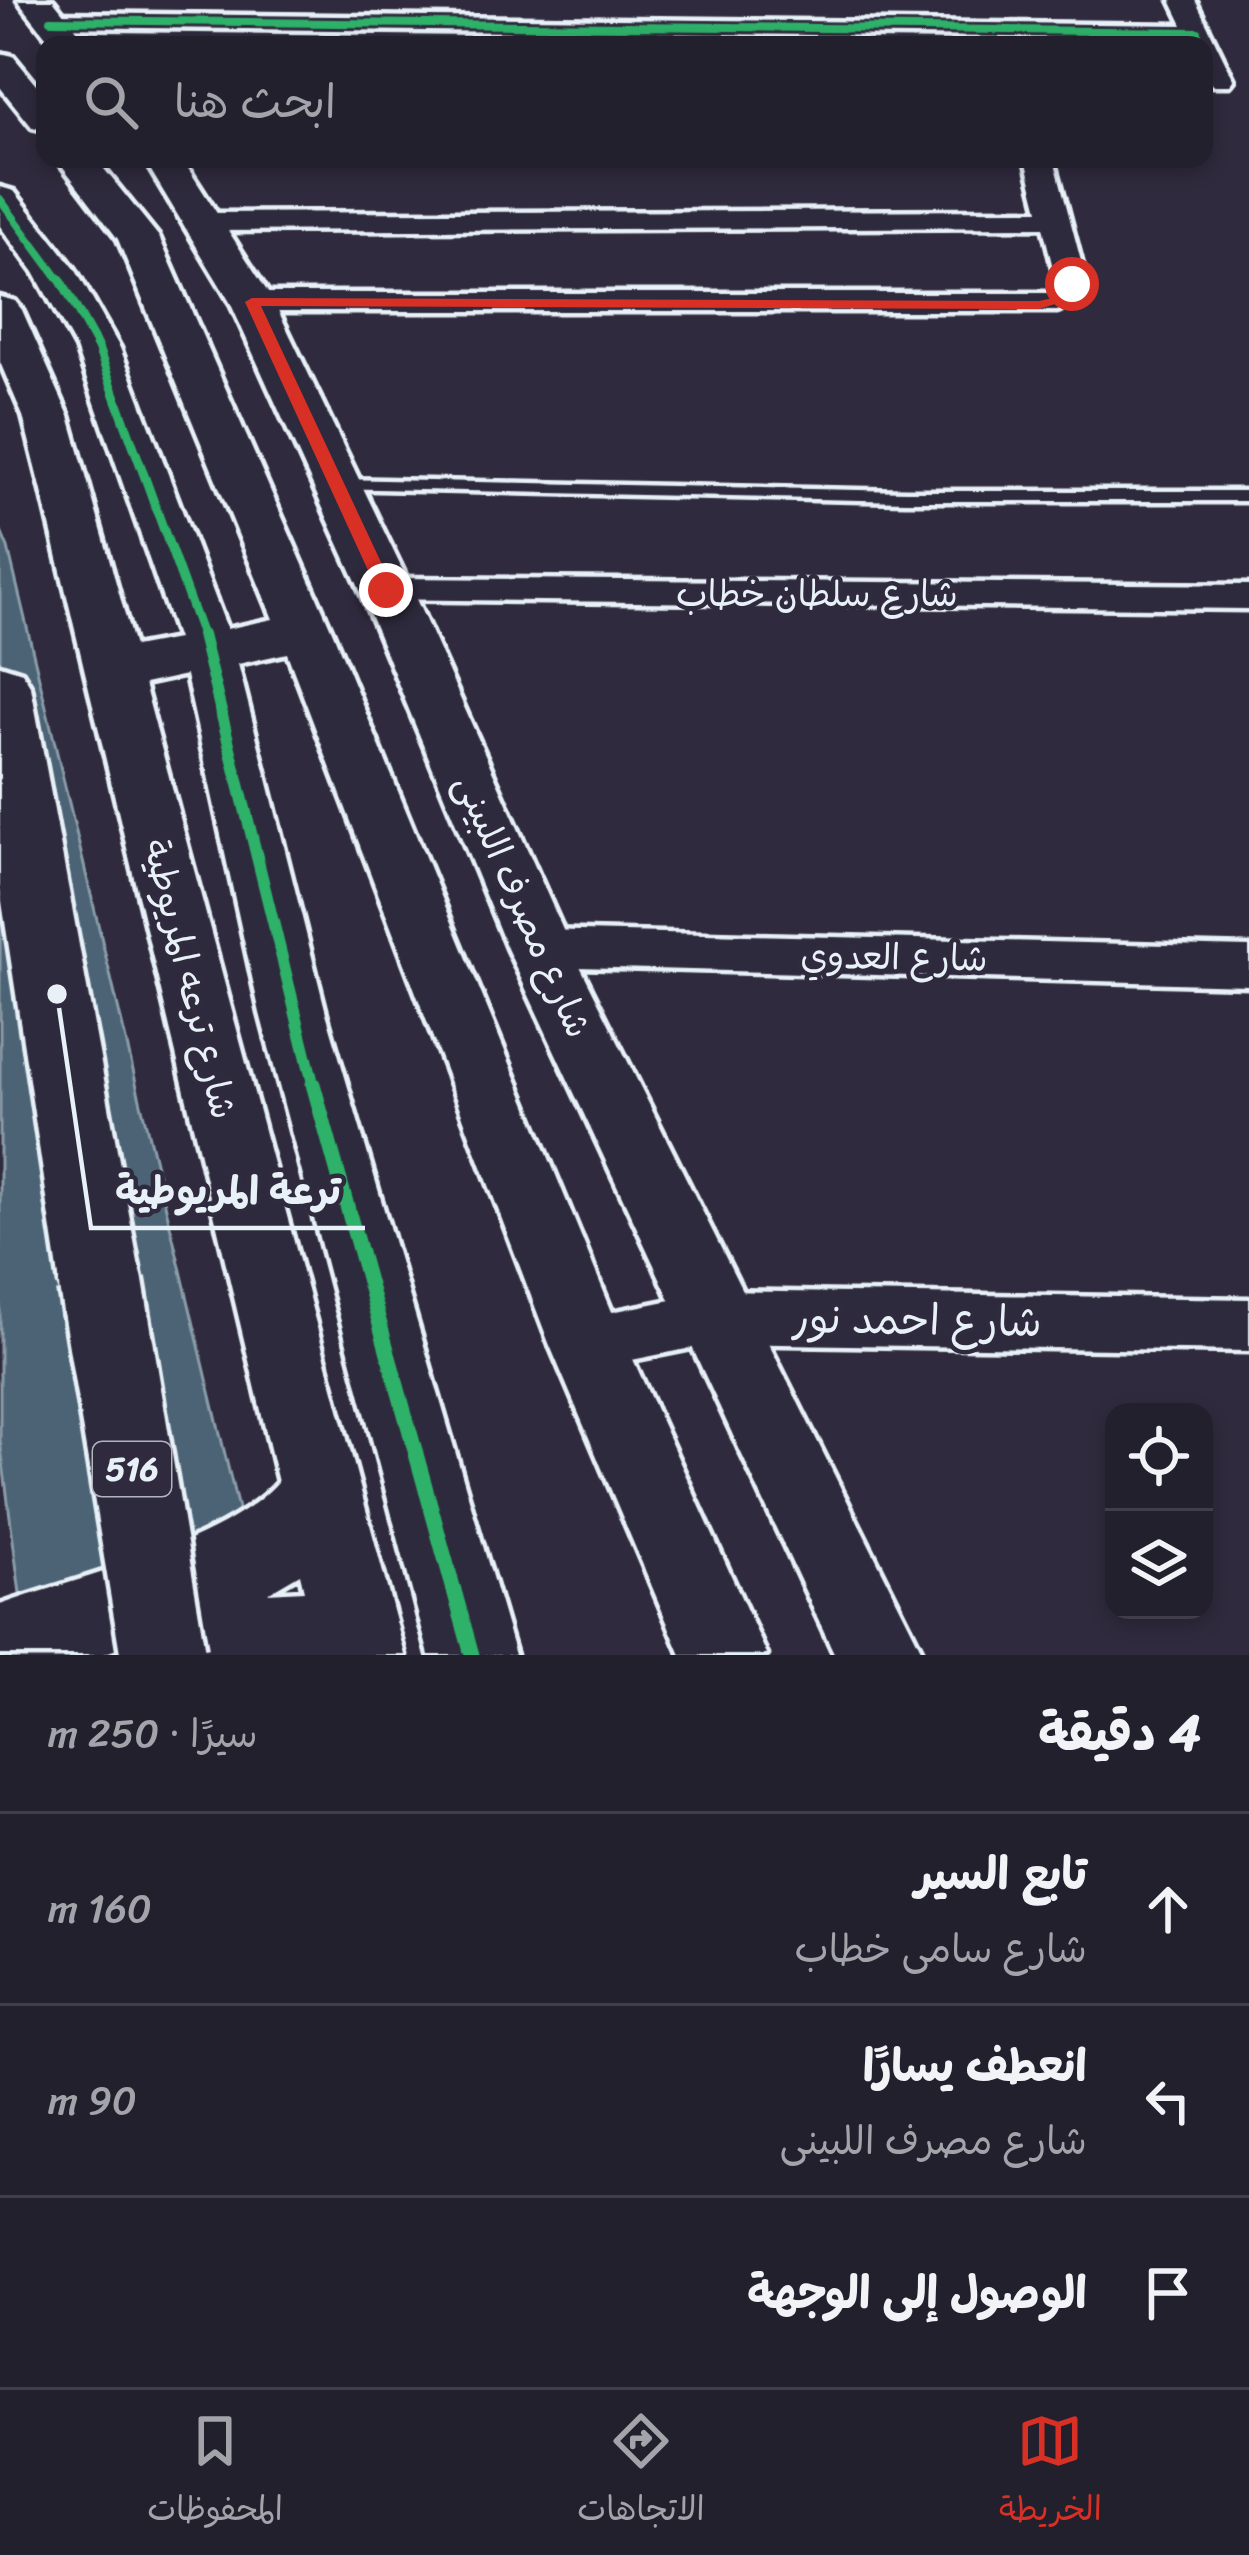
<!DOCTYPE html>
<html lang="ar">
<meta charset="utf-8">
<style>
body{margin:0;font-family:Sriracha,"Playpen Sans Arabic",sans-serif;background:#2f2d3a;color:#f1f3f6;direction:rtl}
.controls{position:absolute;right:36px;bottom:36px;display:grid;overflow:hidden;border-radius:24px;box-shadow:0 6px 18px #0003}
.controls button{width:108px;height:108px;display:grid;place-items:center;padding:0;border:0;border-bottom:3px solid #403e4a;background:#23202e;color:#f1f3f6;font:60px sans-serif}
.stop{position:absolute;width:36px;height:36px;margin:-27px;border:9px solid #d93025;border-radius:50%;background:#fff}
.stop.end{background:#d93025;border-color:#fff;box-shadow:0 3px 12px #0008}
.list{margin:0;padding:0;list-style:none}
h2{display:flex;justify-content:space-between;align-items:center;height:156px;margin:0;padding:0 48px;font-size:51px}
h2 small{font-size:39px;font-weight:400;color:#a3a3aa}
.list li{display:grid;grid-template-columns:78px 1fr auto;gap:36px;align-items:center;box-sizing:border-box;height:192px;padding:0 48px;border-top:3px solid #403e4a}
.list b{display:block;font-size:45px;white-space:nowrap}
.list p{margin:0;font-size:39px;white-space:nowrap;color:#a3a3aa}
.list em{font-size:39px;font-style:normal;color:#a3a3aa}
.icon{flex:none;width:66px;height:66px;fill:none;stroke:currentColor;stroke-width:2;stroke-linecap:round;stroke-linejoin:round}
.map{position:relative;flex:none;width:1249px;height:1655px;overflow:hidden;direction:ltr}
.search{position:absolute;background:#23202e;box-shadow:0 6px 18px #0003;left:36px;right:36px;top:36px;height:132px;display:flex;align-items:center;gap:30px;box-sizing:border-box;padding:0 42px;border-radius:24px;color:#a3a3aa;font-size:45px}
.sheet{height:732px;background:#23202e}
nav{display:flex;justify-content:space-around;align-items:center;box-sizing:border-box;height:168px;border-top:3px solid #403e4a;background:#23202e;font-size:33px;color:#a3a3aa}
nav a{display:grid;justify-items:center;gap:6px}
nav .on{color:#d93025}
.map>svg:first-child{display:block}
</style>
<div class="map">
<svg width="1249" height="1655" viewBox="0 0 1249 1655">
<rect width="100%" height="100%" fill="#2f2a3d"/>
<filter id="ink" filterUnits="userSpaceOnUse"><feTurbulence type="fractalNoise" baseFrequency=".00833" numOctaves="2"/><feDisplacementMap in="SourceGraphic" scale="24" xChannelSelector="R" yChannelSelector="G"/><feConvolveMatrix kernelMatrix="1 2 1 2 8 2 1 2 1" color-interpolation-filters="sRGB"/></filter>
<g filter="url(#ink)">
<path fill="#4b6474" stroke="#8a9ca9" stroke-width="3" d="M0,529L8,548L273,1655H28L0,1440Z"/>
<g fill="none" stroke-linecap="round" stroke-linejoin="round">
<g stroke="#e8f1f8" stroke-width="9">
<path id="lane" d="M337,479L906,491H1249V501H906L331,488V480Z"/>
</g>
<g stroke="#e8f1f8" stroke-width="9">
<path id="street" d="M1171,0H1195L1234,80L1230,85H1212L1204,71V45H1192L1189,39L51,27L39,20L51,13L1183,25Z
M1026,159H1054L1087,284L1080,301L1057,311H252L237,302L252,293H1051L1057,284L1043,227L200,231L186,222L200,213L1039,210Z
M386,578L1249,585V609L373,599L368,590L373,581Z
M539,930L1249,947V985L539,966L523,961L517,948L523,935Z
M716,1291L1249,1299V1351L716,1343L587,1369L568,1361L560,1343L568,1325L587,1317Z"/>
</g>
<g stroke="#e8f1f8" stroke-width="9">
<path id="secondary" d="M18,0H53L89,45H53Z
M0,53L13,56L45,95V130L32,127L0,87Z
M57,159H96L159,237L332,631L617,1324L767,1655H681L549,1343L287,653L238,664L326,1013L515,1655H429L260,1013L186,675L144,684L405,1655H155L164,1632L100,1655H0V1605C82,1576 221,1546 278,1482L42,491L23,416L0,362V297L15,301L22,310L69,416L134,647L177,639L76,348L34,272L0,226V187L14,191L75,269L120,348L227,629L273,619L118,239ZM300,1574L304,1591L268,1593L271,1591Z
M144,159H182L274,302L412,590L571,948L924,1655H835L507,948L360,590L230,302Z"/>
</g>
<g stroke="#e8f1f8" stroke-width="9">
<path id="highway" d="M0,665L22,672L31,687L142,1284L130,1312L101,1323L72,1312L60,1284L0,888Z"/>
</g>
<use href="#lane" fill="#2f2a3d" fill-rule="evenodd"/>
<use href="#street" fill="#2f2a3d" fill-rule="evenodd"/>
<use href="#secondary" fill="#2f2a3d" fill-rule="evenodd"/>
<use href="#highway" fill="#2f2a3d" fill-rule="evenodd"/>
<g stroke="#e8f1f8" stroke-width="93" stroke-linecap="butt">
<path id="highway-bridge" d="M101,1284L163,1655"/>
</g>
<use href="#highway-bridge" stroke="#2f2a3d" stroke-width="84"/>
<g stroke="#2f2a3d" stroke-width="12">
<path id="cycleway-far3" d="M51,20L1198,32
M0,199L61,282"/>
</g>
<g stroke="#2f2a3d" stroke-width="15">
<path id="cycleway-far2" d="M60,279L98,348L203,638"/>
</g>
<g stroke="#2f2a3d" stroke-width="20">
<path id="cycleway-far1" d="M202,635L314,1087"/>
</g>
<g stroke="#2f2a3d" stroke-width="22">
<path id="cycleway" d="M313,1084L472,1655"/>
</g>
<use href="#cycleway-far3" stroke="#2db169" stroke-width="8"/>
<use href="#cycleway-far2" stroke="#2db169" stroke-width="9"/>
<use href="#cycleway-far1" stroke="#2db169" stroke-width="12"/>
<use href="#cycleway" stroke="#2db169" stroke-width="15"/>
</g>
</g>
<path fill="#d93025" d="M1072,280L1079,284L1074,298L1039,309L261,306L394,590L386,596L377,590L245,302L252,298L1039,301L1053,298Z"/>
<g text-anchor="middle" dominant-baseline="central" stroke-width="9" stroke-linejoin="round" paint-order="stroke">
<rect fill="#2f2a3d" stroke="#b0b5c0" stroke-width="3" x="93" y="1442" width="78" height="54" rx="9"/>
<g font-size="33" font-weight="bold" fill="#e8f1f8">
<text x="132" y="1469">516</text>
</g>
<g font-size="36" fill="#e8f1f8" stroke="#2f2a3d">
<text x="817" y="594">شارع سلطان خطاب</text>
<text transform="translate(523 906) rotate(66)">شارع مصرف اللبينى</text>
<text transform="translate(894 957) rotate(1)">شارع العدوي</text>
<text transform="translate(190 979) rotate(76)">شارع ترعه المريوطية</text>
</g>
<g font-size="42" fill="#e8f1f8" stroke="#2f2a3d">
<text transform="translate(917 1320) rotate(1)">شارع احمد نور</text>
</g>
</g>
<path fill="none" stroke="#e8f1f8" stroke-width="4.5" d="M57 994L91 1228H365"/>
<circle fill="#e8f1f8" stroke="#2f2a3d" stroke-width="4.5" cx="57" cy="994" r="12"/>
<g font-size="39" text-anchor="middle" font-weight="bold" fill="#e8f1f8" stroke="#2f2a3d" stroke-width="9" stroke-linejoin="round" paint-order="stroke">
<text x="228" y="1204">ترعة المريوطية</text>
</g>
</svg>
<div class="controls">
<button><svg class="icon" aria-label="locate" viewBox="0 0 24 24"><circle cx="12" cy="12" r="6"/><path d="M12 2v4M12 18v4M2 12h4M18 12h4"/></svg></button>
<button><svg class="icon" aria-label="layers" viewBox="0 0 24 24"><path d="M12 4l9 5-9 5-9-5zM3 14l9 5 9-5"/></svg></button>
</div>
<div class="stop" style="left:1072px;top:284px"></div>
<div class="stop end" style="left:386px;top:590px"></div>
<div class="search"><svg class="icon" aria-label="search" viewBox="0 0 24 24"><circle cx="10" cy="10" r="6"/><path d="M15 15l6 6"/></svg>ابحث هنا</div>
</div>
<section class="sheet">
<h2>4 دقيقة<small>سيرًا · 250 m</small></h2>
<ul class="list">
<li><svg class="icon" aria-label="ahead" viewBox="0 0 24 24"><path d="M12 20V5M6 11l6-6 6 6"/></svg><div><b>تابع السير</b><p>شارع سامى خطاب</p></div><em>160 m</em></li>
<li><svg class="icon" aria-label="left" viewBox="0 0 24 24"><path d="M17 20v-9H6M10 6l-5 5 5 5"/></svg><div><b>انعطف يسارًا</b><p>شارع مصرف اللبينى</p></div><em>90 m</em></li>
<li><svg class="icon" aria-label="arrive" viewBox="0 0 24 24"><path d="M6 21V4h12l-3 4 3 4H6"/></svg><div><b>الوصول إلى الوجهة</b></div></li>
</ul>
</section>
<nav>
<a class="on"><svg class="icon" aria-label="map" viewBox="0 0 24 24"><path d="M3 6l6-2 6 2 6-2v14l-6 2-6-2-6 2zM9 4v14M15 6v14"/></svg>الخريطة</a>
<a><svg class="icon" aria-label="directions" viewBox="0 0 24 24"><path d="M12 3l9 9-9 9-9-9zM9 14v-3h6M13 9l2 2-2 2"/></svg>الاتجاهات</a>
<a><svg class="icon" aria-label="saved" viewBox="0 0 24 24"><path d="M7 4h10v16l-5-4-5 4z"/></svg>المحفوظات</a>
</nav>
